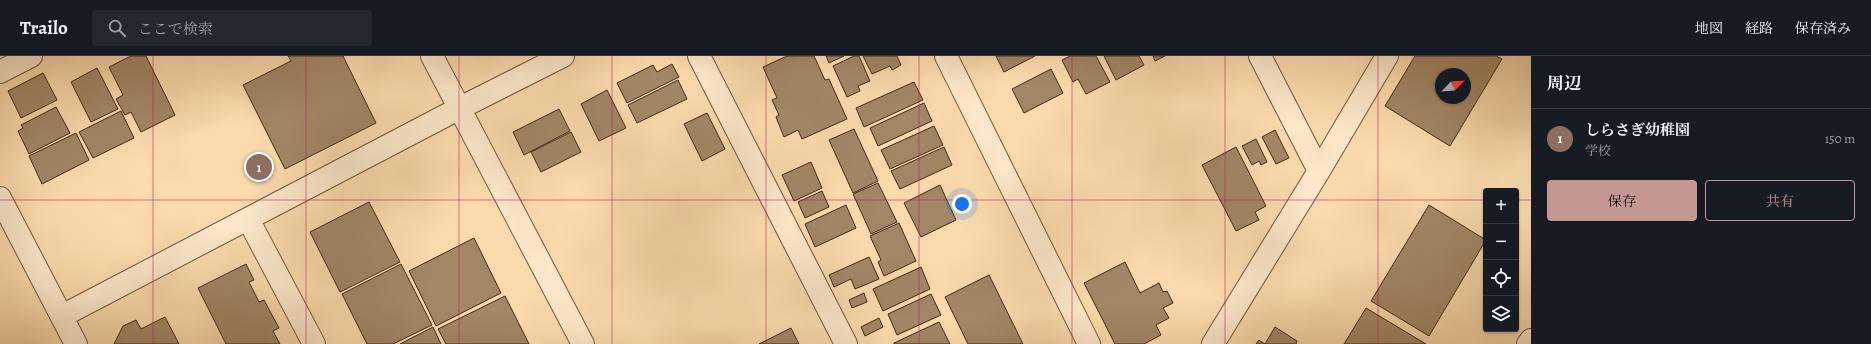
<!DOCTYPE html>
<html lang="ja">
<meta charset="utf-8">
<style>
body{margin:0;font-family:Alegreya,"Noto Serif JP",serif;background:#242831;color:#f1f3f6}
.controls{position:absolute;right:12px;bottom:12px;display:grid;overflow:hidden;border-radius:4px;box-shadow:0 1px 3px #0004}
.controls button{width:36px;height:36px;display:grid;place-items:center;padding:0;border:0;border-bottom:1px solid #363941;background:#171b24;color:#f1f3f6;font:20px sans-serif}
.compass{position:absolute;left:1435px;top:12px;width:36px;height:36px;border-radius:50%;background:#171b24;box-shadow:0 1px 3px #0004;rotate:65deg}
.you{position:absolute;left:962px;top:148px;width:14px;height:14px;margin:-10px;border:3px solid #fff;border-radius:50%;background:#1a73e8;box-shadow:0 0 0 6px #1a73e833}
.badge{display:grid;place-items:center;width:26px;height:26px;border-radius:50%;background:#c59692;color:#fff;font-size:13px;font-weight:700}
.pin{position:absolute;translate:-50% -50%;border:2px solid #fff;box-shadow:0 1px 4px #0006}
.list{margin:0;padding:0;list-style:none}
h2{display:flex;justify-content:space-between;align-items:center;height:52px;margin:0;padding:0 16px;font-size:17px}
h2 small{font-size:13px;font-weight:400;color:#9ea1a6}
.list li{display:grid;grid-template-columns:26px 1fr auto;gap:12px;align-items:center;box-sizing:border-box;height:60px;padding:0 16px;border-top:1px solid #363941}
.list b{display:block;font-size:15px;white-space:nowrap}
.list p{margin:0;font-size:13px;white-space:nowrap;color:#9ea1a6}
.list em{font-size:13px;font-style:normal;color:#9ea1a6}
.actions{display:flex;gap:8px;padding:12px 16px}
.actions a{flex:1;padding:9px 0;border:1px solid #c59692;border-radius:4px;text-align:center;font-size:14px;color:#c59692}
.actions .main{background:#c59692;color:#111}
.icon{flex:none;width:22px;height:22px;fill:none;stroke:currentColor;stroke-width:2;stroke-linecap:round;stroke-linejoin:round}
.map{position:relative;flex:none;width:1531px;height:288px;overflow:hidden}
header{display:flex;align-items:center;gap:24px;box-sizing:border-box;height:56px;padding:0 20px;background:#171b24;border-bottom:1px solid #363941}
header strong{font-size:19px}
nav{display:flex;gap:22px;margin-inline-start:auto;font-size:14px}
.search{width:280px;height:36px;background:#242831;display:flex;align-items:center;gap:10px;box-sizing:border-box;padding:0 14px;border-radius:4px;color:#9ea1a6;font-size:15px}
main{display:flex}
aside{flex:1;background:#171b24}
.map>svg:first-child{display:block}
</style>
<header>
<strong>Trailo</strong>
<div class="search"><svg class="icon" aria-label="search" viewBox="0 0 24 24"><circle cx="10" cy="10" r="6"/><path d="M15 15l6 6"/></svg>ここで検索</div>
<nav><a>地図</a><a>経路</a><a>保存済み</a></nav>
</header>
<main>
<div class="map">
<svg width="1531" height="288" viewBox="0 0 1531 288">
<rect width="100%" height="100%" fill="#fadaad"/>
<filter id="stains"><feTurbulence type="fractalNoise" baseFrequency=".005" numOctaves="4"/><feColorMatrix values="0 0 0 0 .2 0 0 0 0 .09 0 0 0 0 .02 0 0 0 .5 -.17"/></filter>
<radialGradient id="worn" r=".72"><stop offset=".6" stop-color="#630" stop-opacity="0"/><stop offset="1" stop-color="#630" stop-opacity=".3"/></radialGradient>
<path fill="#a28666" stroke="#422a1a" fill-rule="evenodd" d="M131,0H146L175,59L141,76L131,56L125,59L116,43L123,39L109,11Z
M288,0H343L376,67L285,113L243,29L291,5Z
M787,0H814L825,24L829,23L847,63L802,83L798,74L784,81L776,61L779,59L772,44L777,42L763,11Z
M826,0H844L829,7Z
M854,0H859L870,25L858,30L860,35L847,41L833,10Z
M863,0H897L901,9L892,14L890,10L872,18Z
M996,0H1035L1004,16Z
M1070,0H1096L1110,26L1086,38L1078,23L1073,26L1062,4Z
M1104,0H1139L1144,9L1116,24Z
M1153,0H1165L1155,5Z
M1415,0H1496L1502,3L1450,90L1385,50ZM1441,18H1465V42H1441Z
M672,8L679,21L627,47L617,27L653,9L657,16Z
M97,12L118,53L91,66L71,26Z
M1051,13L1063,37L1024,57L1012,33Z
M43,17L57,44L21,62L8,35Z
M678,24L687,43L637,67L628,49Z
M914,26L923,44L864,71L856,52Z
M607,34L626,72L599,85L581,48Z
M924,47L932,65L878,90L870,72Z
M56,51L70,77L29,98L18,75L23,72L21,69Z
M559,53L570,75L524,99L513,76Z
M121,55L134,82L93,102L79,76Z
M707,57L725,93L702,105L684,68Z
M934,70L943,89L890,113L881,94Z
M854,73L878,125L853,137L829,84Z
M1275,74L1289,102L1276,108L1262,81Z
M571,76L581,96L541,116L531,96Z
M76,77L89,104L42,128L29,100Z
M1256,83L1267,106L1261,109L1259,105L1252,109L1242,90Z
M944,91L952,109L900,133L891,115Z
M1236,91L1266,150L1255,156L1259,164L1236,175L1202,109Z
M811,106L822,132L794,145L782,119Z
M878,127L897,166L871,178L853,138Z
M940,129L956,164L921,181L904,147Z
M822,135L829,151L805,162L798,146Z
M369,146L400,206L340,236L310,176Z
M846,149L856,172L815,191L805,168Z
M1429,149L1486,184L1429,280L1371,245Z
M899,167L916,205L884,220L878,206L881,204L870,180Z
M474,182L501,237L436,270L409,215Z
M869,201L879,223L855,233L851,223L834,231L829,219Z
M1125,206L1140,237L1159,227L1163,236L1167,235L1173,247L1163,252L1169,262L1156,269L1161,279L1144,288H1115L1084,227Z
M246,208L254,224L249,226L259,246L264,244L279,272L273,275L280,288H226L198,232Z
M401,208L432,269L393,288H367L342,238Z
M921,211L930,233L883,255L873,233Z
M989,219L1023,288H968L945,241Z
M864,237L867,246L852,252L849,244Z
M931,238L941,259L897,279L888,258Z
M505,240L529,288H446L438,273Z
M1366,252L1426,288H1344Z
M165,261L179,288H114L123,270L136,264L141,273Z
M879,262L883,271L865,280L861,271Z
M939,266L950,288H894V287Z
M433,271L441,288H400Z
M1275,271L1297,285L1296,288H1256L1259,284L1265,288Z
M791,272L799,288H759Z"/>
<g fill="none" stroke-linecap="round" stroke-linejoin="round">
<g stroke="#70563f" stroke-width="24">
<path id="minor" d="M432,0L583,288
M699,0L846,288
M946,0L1089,288
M1260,0L1319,115
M0,16L31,0
M0,142L76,288
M248,163L314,288
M62,260L460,52L563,0
M1213,288L1319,115L1387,0
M1528,288L1531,284"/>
</g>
<use href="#minor" stroke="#fce7ca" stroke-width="22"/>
</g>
<path fill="none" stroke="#c2185b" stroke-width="1" stroke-opacity="0.55" d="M153,0V288M306,0V288M459,0V288M612,0V288M766,0V288M919,0V288M1072,0V288M1225,0V288M1378,0V288M0,144H1486M1516,144H1531"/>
<rect width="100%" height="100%" filter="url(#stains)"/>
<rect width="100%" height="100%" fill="url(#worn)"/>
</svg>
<div class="controls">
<button>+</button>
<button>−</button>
<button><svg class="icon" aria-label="locate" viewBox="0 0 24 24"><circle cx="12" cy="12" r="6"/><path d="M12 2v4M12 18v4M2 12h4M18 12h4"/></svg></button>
<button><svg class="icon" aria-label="layers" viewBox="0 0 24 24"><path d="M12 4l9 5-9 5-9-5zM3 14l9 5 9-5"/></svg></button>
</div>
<svg class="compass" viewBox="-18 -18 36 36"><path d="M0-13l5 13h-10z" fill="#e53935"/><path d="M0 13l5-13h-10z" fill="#9ea1a6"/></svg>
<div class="you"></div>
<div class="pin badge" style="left:259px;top:111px;background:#8d6e63">1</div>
</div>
<aside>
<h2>周辺<small></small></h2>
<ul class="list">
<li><span class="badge" style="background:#8d6e63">1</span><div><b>しらさぎ幼稚園</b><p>学校</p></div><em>150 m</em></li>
</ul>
<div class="actions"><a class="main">保存</a><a>共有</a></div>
</aside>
</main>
